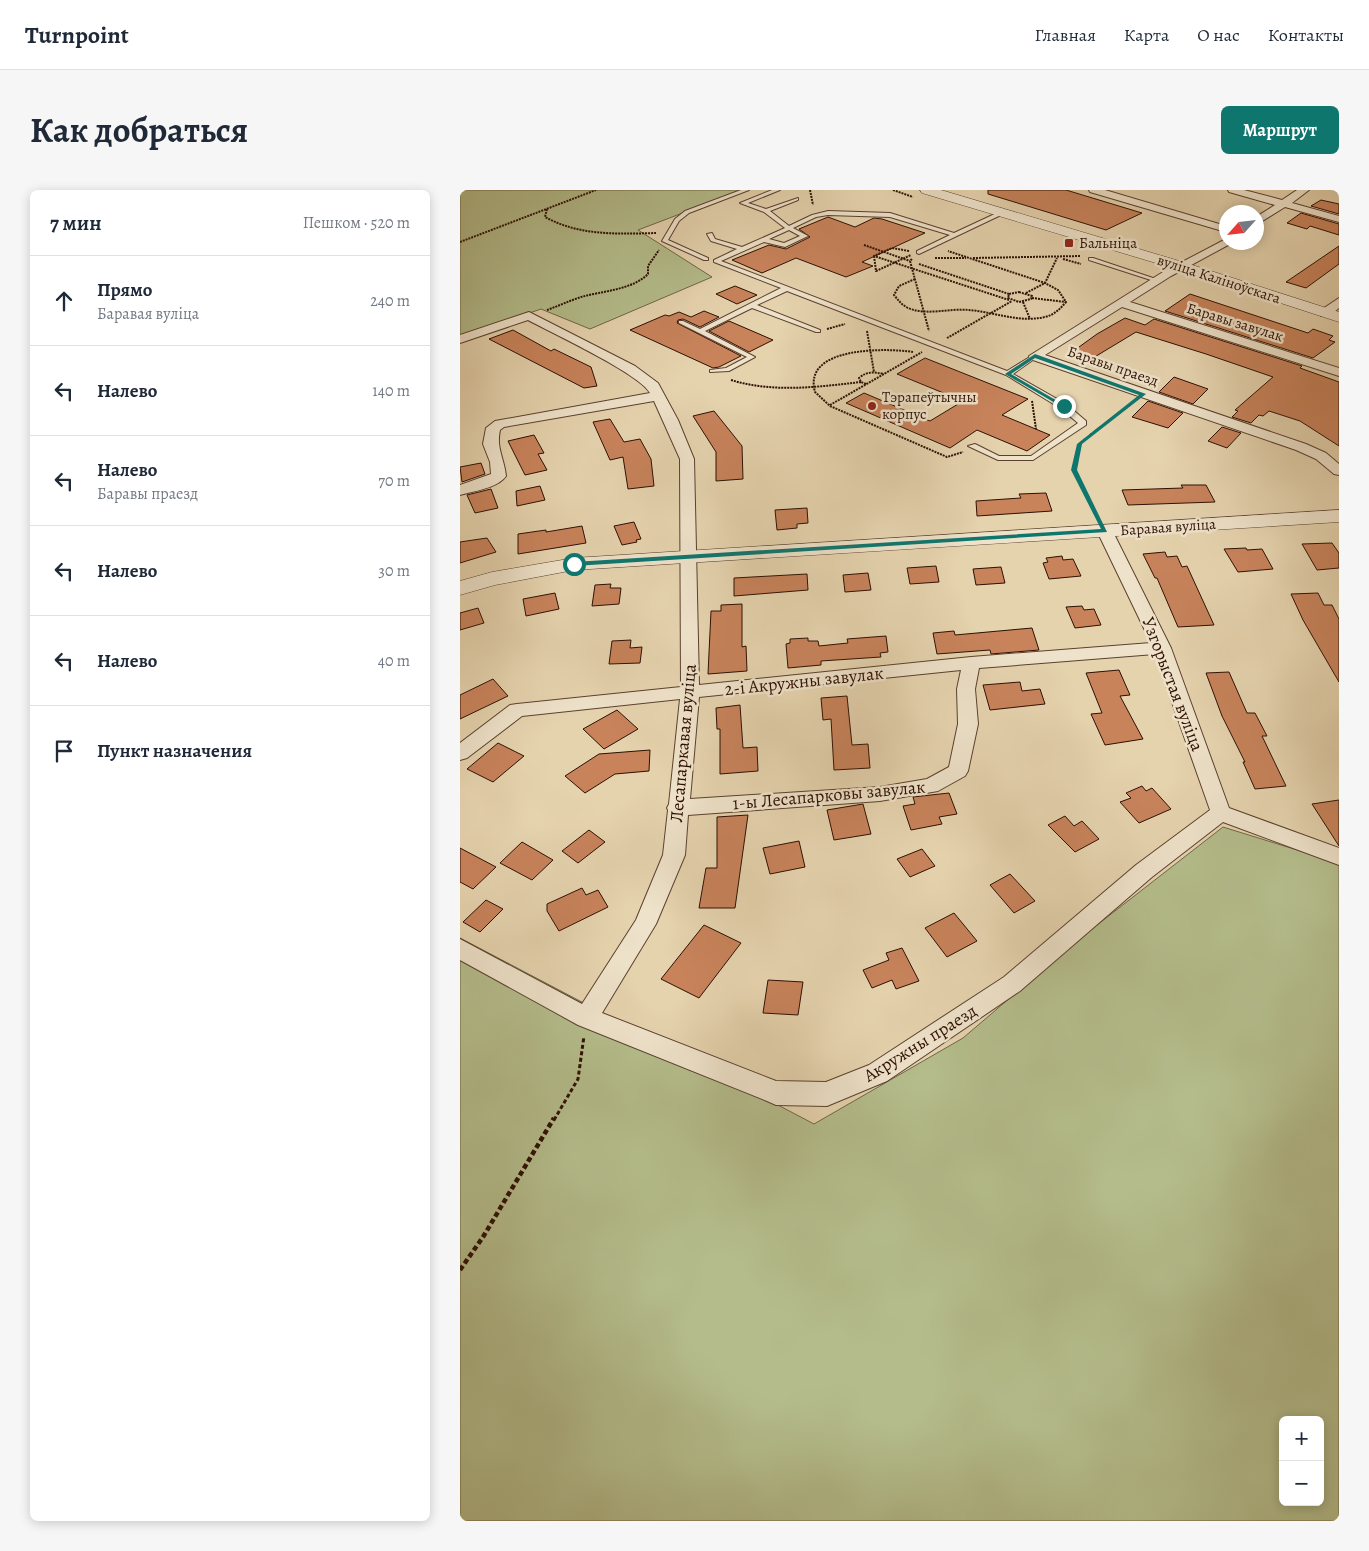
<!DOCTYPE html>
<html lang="ru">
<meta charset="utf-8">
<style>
body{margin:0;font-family:Alegreya,serif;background:#f6f6f7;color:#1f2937}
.controls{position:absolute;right:15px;bottom:15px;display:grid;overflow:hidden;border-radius:8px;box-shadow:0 2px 12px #0003}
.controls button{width:45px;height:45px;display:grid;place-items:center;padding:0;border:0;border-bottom:1px solid #e0e1e3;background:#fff;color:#1f2937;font:25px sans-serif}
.compass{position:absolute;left:759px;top:15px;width:45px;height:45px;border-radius:50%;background:#fff;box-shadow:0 2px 12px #0003;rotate:243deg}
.stop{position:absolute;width:15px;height:15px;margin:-11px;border:4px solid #0f766e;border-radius:50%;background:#fff}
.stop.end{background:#0f766e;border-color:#fff;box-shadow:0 1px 5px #0008}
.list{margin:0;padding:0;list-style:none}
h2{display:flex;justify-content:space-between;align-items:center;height:65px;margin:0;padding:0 20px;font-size:21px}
h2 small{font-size:16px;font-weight:400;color:#747a83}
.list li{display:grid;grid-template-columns:32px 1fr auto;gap:15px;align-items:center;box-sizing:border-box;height:90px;padding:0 20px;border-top:1px solid #e0e1e3}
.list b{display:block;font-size:19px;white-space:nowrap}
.list p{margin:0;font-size:16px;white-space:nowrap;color:#747a83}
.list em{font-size:16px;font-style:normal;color:#747a83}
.icon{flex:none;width:28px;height:28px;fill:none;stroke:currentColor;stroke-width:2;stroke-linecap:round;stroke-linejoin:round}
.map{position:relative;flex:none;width:879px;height:1331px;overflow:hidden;border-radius:8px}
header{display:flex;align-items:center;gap:30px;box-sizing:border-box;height:70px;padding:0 25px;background:#fff;border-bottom:1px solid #e0e1e3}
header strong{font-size:24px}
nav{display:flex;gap:28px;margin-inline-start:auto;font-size:18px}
.intro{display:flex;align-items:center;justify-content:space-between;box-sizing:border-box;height:120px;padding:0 30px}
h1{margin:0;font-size:35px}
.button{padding:12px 22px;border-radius:8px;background:#0f766e;color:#fff;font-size:18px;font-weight:700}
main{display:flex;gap:30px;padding:0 30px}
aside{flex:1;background:#fff;border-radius:8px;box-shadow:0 2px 12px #0003}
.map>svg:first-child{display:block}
</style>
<header>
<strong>Turnpoint</strong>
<nav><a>Главная</a><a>Карта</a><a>О нас</a><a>Контакты</a></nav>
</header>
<div class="intro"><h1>Как добраться</h1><a class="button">Маршрут</a></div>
<main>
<aside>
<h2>7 мин<small>Пешком · 520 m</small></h2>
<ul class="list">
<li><svg class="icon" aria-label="ahead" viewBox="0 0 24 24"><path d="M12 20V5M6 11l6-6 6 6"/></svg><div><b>Прямо</b><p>Баравая вуліца</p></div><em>240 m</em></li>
<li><svg class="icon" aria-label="left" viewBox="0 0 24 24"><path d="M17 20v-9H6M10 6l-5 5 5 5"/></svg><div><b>Налево</b></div><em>140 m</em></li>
<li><svg class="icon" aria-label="left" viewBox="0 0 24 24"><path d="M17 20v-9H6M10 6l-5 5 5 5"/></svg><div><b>Налево</b><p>Баравы праезд</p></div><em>70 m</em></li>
<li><svg class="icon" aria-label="left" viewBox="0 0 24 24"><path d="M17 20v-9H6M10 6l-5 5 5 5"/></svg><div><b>Налево</b></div><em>30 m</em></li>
<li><svg class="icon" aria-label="left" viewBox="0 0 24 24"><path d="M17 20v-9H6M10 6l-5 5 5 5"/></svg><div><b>Налево</b></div><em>40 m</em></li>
<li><svg class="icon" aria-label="arrive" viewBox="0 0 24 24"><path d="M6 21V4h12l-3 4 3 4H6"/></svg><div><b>Пункт назначения</b></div></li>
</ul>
</aside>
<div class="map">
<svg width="879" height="1331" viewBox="0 0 879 1331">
<rect width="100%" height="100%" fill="#e5d3ae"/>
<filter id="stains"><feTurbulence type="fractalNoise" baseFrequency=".004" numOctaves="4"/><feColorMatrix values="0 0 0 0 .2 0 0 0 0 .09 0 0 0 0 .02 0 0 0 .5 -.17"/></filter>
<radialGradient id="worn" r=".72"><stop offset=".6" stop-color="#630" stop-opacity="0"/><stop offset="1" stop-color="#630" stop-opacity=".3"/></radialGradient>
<path fill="#b4bc8b" stroke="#706647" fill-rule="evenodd" d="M0,0H283L178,40L252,87L130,139L81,119L0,147Z
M763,637L879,673V1331H0V748L354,934L503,848L619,749ZM823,1230H860V1312H823Z"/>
<path fill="#c8835b" stroke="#2d0f03" d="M528,0H606L682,23L646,40L528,4Z
M861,10L879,14V24L851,16Z
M841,23L879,34V45L850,36L847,39L827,33Z
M368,27L395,37L414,28L422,29L465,43L402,72L413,76L386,87L336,68L302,83L272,70L309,55L326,59L350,47L339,39Z
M879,56V74L846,98L826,92Z
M275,96L297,105L277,114L256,104Z
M730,104L848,143L853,139L873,146L869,150L875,152L853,168L705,121Z
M244,121L259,127L240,137L223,129L218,130L217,133L281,166L259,177L253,178L170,140L205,125L209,126L219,122L231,127Z
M665,128L685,135L694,129L842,176L840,178L879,192V256L840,231L809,221L803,226L799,225L791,233L772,227L778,221L775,220L813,187L746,164L676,142L628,171L608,165L637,144Z
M269,131L313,150L289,162L249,141Z
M53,140L91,161L94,159L131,177L137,196L124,198L29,149Z
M465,168L568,209L542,225L590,245L567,261L517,240L490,258L386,213L404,203L470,231L503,211L437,184Z
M714,187L748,199L733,214L699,202Z
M688,211L723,223L708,238L672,227Z
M254,221L282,256L283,289L256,291V262L233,226Z
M150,229L164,252L180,249L191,269L194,296L168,299L163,267L150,270L133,232Z
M762,237L781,243L767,258L748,251Z
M74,245L84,263L78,264L87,280L65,285L48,251Z
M21,273L25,284L2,292L0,277Z
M721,295H746L755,312L668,315L662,300L723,298Z
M80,296L85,310L57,316L56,301Z
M31,299L38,318L15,323L7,305Z
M586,303L592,321L517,326L516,311L561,308L559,304Z
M347,318L348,333L337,334V338L317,340L315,320Z
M174,332L181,349L176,350L177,352L162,355L154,336Z
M122,336L126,353L58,364V344L86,340V342Z
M27,348L36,362L0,373V352Z
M872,353L879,363V378L857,380L842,354Z
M786,358L787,360L802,359L813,379L778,382L764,359Z
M705,362L707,367L717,366L722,377L727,376L754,435L718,437L697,388H695L683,364Z
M602,366L603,370L613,369L621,386L589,389L583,373L588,372L586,368Z
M476,376L479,392L450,394L447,378Z
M541,377L545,393L516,395L513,379Z
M408,383L411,400L385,402L383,385Z
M347,384L348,400L274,406V388Z
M151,394L150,398H161L159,414L132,416L135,395Z
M95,403L99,419L66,426L63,409Z
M858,403L864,415H872L879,429V492L843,430L831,404Z
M282,414V457L286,456L287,481L248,484L251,421H261V415Z
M622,416L624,420L634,419L641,435L615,438L606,417Z
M18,418L24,433L0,440V423Z
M572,438L579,460L531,464L530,460L477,464L473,443L494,441L495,445Z
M426,446L428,462L420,463L421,467L361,471V475L328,478L326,454L330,453V449L348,448V451H358L359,456L388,453L387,449Z
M171,450L170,458L182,457L180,473L149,474L152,451Z
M659,480L670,505L660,506L683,549L645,555L631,524L642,523L626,483Z
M769,482L787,523H795L807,546H802L826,596L795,599L783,572H785L762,526L746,483Z
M33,489L48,506L0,529V505Z
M560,492L562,501L580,499L585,514L530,520L523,495Z
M387,506L392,555L408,554L410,578L374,580L371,529L363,530L361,508Z
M280,515L283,558L297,557L298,581L260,584V539H257L256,518Z
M157,520L178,539L144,559L123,539Z
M38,553L64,566L33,592L7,579Z
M190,560L189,581L155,584L125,603L105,586L139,564Z
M682,596L686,601L692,598L711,619L679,633L660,612L671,608L666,603Z
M489,603L497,624L479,627L482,634L451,640L443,616L455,614L453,607Z
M879,610V656L852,614Z
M403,614L411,644L374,650L367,620Z
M288,625L275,718H239L246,678H257V627Z
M605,626L614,636L622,631L639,649L615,662L588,635Z
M129,640L145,652L118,673L102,661Z
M339,651L345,677L310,684L303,658Z
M62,652L93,670L72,690L40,673Z
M0,658L36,677L13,699L0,692Z
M462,659L475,676L450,687L437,669Z
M550,684L575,711L554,723L530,695Z
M122,698L126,705L138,700L148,717L99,741L87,721V714Z
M26,710L43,719L20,742L3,732Z
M494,723L517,751L487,767L465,738Z
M244,735L281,753L239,808L201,789Z
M442,758L459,791L436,799L432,790L412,798L403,780L429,770L426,763Z
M308,790L343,792L338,825L303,823Z"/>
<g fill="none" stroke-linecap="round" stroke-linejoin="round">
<g stroke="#5b402e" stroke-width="2">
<path id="service" d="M281,0H289L229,23L219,31L208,50L248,68V70H244L202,51L215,29L225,21Z
M312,0H320L288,13L306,19L338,8V10L310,21L329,36L352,25L368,21L430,23L494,43L539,22H543V24L459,64L457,63V61L490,45L430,27L368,25L356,27L333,38L348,46L325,57L304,52L261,71L547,181L573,165H577V167L553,184L606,214L626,231V235L573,270H538L508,256L515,254L539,266H571L618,233L600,218L546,185L327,101L297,115L360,140V142H356L292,118L245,141L295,167L269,181L250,182V180L266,178L287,167L219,133V131H223L240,139L321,98L254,72V70L277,59L251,51L247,44L252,43L255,49L282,57L325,38L304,22L280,13ZM329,40L340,46L324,53L309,49Z
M629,68H633L699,90L694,91L629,70Z"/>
</g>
<g stroke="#5b402e" stroke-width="2">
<path id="minor" d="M629,0H645L766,36V42L630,2Z
M768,0H784L822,10L837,0H849L832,13L879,26V32L825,17L796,35V27L815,15L769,2Z
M766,49V52H771L770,54L711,86L670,112L879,178V186L662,117L585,165L846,254L866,263L879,274V285L874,284L856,269L836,260L570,169L569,166L703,82Z
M879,108V118L869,126H861L859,123L861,120Z
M69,122L175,176L198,193L218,230L234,269L239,495L511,467L691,453L637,341L639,338H651L711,458L769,618L879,658V675L763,632L692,687L560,801L427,891L367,916L316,915L307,911L118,835L0,770V749L122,814L176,730L203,665L208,620L207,618L209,614L220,509L62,526L7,568L0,570V553L50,515L57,514L221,497L220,269L194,211L44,237L40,240C36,259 44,267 46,286C38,298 14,301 0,305V295L31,284L30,272L23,254L26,238L35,231L190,203C180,184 92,143 68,130L0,153V145ZM695,464L750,620L676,675L544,787L409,875L366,892L316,891L142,823L196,734L225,665L228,625L420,611L478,601L505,586L508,581L518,534L515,499L519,478ZM501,480L497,499L498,534L489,577L467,589L420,597L230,609L239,507Z"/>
</g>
<g stroke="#5b402e" stroke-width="1">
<path id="tertiary" d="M460,0H481L726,73L879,122V132L716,79L462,3Z
M879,320V332L114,380L35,395L0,405V391L32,382L114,368Z"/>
</g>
<path stroke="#2d0f03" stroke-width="2" stroke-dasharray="2 1" stroke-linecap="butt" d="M350,0L353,15
M433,0L453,7
M87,19L85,27C120,46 157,44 196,43
M0,52L136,0
M404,55L450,71
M449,61L432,58L414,66L549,110
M414,66L416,81L451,65
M475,68H506
M513,68L621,66
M452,69L450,71L469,141
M603,69L621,74
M459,74L549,104
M455,89L439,96L434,105C438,110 442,115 448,118C467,126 489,118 509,120C534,122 559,133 585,127C594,125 600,119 606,112L598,100L585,93L488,61
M559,102L572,106L571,109L559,112L548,108L549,104Z
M566,103L585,93L597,68
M572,108L606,112
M563,112L570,129
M87,120C98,116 109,111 121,107C142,101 172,100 188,84V76L199,60
M367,139L385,134
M407,141L414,182
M487,148L552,111
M453,162C427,158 342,156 355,202L370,216L487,267L503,262
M271,190C313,203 358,197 401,192
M406,194L401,192L399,188C407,181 414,182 424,184
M572,211L576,239
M370,215L462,162
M630,245L671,214
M625,249L620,254L614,280L637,326"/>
<path stroke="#2d0f03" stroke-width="3" stroke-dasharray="4 2.5" stroke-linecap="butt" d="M94,930L118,889L124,846"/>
<path stroke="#2d0f03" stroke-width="4.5" stroke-dasharray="5 3" stroke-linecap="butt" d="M0,1080L23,1047L94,928"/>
<use href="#service" fill="#eee2ca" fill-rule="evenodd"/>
<use href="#minor" fill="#eee2ca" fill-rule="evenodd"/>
<use href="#tertiary" fill="#eee2ca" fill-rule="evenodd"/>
</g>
<path fill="#0f766e" d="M575,164L686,204L622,254L617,280L647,342L114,376L111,374L114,372L641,339L611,280L617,254L679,205L575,168L551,184L606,216L602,217L545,184Z"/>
<g fill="#8f2418" stroke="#eee2ca" stroke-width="2">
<rect x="604" y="48" width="10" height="10" rx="2.5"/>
<circle cx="412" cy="216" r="5"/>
</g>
<g text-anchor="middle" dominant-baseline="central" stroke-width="5" stroke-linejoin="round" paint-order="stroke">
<g font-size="15" fill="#2d0f03" stroke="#eee2ca" text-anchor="start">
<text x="619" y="53">Бальніца</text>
<text x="422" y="207">Тэрапеўтычны<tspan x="422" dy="17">корпус</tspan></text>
</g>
<g font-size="15" fill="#2d0f03" stroke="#eee2ca">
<text transform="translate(759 89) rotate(18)">вуліца Каліноўскага</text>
<text transform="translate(775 132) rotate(17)">Баравы завулак</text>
<text transform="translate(653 176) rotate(19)">Баравы праезд</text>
<text transform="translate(708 337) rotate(-4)">Баравая вуліца</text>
</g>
<g font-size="18" fill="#2d0f03" stroke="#eee2ca">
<text transform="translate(344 491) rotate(-6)">2-і Акружны завулак</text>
<text transform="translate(713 494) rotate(69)">Узгорыстая вуліца</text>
<text transform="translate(223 553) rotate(-85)">Лесапаркавая вуліца</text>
<text transform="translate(369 605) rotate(-5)">1-ы Лесапарковы завулак</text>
<text transform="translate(460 853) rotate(-32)">Акружны праезд</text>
</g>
</g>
<rect width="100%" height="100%" filter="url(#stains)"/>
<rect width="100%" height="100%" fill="url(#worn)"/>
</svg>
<div class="controls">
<button>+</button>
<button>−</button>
</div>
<svg class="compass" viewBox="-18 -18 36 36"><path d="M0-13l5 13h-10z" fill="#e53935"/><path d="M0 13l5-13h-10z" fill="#747a83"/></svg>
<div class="stop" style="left:114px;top:374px"></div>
<div class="stop end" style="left:604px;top:216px"></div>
</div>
</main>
